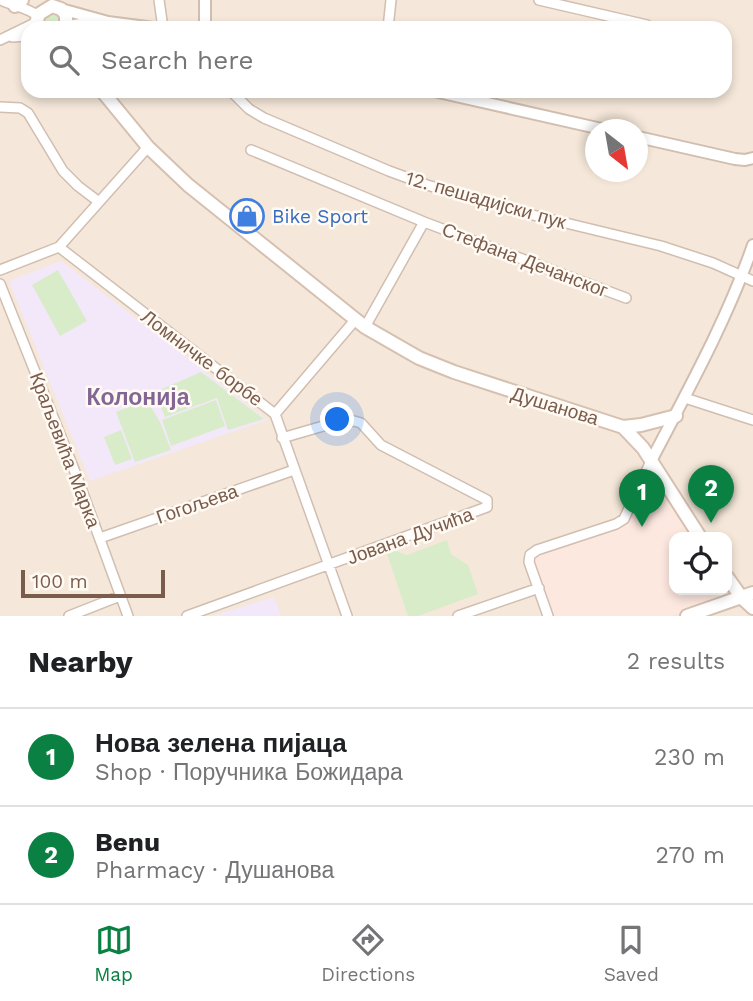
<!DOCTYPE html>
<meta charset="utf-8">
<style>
body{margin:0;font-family:"Work Sans",sans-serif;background:#f6f6f6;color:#202124}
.controls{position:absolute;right:21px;bottom:21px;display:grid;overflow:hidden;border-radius:14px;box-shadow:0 4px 10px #0003}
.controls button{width:63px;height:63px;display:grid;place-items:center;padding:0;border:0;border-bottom:2px solid #e0e0e0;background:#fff;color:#202124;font:35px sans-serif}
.compass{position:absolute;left:585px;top:119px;width:63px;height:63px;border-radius:50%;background:#fff;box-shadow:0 4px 10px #0003;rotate:149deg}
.scale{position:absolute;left:21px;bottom:18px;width:144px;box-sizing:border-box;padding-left:7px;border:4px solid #7a5c4d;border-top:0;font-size:19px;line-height:24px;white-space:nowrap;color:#7a5c4d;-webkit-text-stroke:5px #fffaf3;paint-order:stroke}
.you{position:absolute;left:338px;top:420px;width:24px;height:24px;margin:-18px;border:5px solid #fff;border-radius:50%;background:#1a73e8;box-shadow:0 0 0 10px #1a73e833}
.badge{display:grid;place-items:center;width:46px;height:46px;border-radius:50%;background:#0b8043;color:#fff;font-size:23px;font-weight:700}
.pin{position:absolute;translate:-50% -58px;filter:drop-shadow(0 2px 4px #0008)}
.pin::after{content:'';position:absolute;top:37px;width:24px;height:21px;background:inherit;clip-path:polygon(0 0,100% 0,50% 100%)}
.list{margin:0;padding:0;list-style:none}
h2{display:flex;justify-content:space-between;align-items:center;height:91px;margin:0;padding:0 28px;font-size:30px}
h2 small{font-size:23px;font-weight:400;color:#757577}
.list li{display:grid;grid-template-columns:46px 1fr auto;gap:21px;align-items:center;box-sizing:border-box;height:98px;padding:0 28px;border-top:2px solid #e0e0e0}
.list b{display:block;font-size:26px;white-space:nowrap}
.list p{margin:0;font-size:23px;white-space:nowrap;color:#757577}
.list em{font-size:23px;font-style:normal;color:#757577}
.icon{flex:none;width:38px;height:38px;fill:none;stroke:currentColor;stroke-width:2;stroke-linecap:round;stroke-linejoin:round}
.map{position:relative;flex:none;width:753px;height:616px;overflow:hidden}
.search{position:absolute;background:#fff;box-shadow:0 4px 10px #0003;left:21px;right:21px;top:21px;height:77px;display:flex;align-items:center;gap:18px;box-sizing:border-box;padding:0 24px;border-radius:21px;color:#757577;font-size:26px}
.sheet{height:287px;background:#fff}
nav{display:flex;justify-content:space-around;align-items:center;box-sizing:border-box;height:98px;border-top:2px solid #e0e0e0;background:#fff;font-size:19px;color:#757577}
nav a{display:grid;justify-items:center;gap:4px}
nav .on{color:#0b8043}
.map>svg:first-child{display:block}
</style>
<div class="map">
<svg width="753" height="616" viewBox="0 0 753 616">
<rect width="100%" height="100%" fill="#fdf6ec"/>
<path fill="#f5e8da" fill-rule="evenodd" d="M0,0H753V616H0ZM28,28H725V91H28ZM596,130H638V172H596ZM674,537H727V590H674Z"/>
<path fill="#fde8e0" d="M647,458L698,537H674V590H727V583L734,594L669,616H546L523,554L621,516Z"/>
<path fill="#f3e8fa" d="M61,261L175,348L267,420L90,481L9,281Z
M274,597L281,616H213Z"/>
<path fill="#d8ecc9" d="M52,11L60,15L61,24L59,28H45L43,19Z
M58,270L87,321L60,336L32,285Z
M201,372L264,419L228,430L217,398L165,417L155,392Z
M147,400L160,422L171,450L135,462L116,412Z
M216,400L225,426L171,446L162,420Z
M121,430L132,459L115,465L104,437Z
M447,540L451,554L468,565L478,594L418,616H408L387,554L396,551L407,555Z"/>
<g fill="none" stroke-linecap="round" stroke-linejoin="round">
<g stroke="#d1beb0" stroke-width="12">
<path id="minor" d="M1,0C13,6 27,7 38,16
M159,0L163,28
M539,0L647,25
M388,28L391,0
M12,37L28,36
M0,40L37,22
M231,91L249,109L264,118L389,171L427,185L512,210L661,246L713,263L753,281
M0,107L20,108L28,113L63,171L78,186L99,202
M251,150L424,222L626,298
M59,247L275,414L347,616
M0,270L59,247L148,147
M0,284L77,477L128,616
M365,327L424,222
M685,398L753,420
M275,414L356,319
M100,538L294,470
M69,616L120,596
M187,616L487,507V500L381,445L361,423L354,421L337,422L282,438
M458,616L539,588
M548,616L529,562L530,555L537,550L616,524L624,519L651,461"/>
</g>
<g stroke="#d1beb0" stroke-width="14">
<path id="tertiary" d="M205,0V28
M61,9L108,22L154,28
M67,26L95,22
M434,91L606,130
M638,137L735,159L745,160L753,158
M651,461C688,390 727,320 753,245"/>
</g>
<g stroke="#d6c0b0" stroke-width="16">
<path id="secondary" d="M15,6L22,0
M39,28L37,20L39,14L52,6L61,9L66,15V28
M87,28L95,22
M102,91L148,147L188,185L365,327L419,358L454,372L623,427L643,448L700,537
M623,427L641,425L676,416
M727,577L742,598L753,608
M687,616L753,593"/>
</g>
<use href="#minor" stroke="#fff" stroke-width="9"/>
<use href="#tertiary" stroke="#fff" stroke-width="10"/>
<use href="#secondary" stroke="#fff" stroke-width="12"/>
</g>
<defs>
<g id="shop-ring" transform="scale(1.75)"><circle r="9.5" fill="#fffaf3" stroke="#3f7fe0" stroke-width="1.5"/><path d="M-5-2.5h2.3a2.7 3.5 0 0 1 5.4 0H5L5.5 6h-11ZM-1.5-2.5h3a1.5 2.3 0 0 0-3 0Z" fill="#3f7fe0"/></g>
</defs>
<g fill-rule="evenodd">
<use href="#shop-ring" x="247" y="216"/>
</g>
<g text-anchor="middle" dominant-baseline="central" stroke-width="5" stroke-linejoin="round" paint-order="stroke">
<g font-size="19" fill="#7a5c4d" stroke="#fffaf3">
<text transform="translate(486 200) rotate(16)">12. пешадијски пук</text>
<text transform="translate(525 260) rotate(21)">Стефана Дечанског</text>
<text transform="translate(202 358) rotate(37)">Ломничке борбе</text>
<text transform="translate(555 406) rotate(17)">Душанова</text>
<text transform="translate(65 450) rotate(69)">Краљевића Марка</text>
<text transform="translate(197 504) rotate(-19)">Гогољева</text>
<text transform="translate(410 536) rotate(-20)">Јована Дучића</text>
</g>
<g font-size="19" fill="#366cbe" stroke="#fffaf3" text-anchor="start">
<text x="272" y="216">Bike Sport</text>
</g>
<g font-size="23" font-weight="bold" fill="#846695" stroke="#fffaf3">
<text x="138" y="397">Колонија</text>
</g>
</g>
</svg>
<div class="controls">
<button><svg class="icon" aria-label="locate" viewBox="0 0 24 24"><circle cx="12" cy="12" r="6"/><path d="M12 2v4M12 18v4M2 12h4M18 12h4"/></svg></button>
</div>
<svg class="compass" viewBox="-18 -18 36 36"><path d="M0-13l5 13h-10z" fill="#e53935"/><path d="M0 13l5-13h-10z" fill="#757577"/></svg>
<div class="scale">100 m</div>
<div class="you"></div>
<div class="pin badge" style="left:642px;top:527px">1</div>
<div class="pin badge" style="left:711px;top:523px">2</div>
<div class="search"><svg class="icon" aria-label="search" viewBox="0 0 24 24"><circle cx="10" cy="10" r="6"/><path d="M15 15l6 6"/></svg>Search here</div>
</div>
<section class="sheet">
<h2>Nearby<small>2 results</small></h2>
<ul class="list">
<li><span class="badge">1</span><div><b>Нова зелена пијаца</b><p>Shop · Поручника Божидара</p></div><em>230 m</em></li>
<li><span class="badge">2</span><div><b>Benu</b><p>Pharmacy · Душанова</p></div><em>270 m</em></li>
</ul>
</section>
<nav>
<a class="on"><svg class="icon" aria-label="map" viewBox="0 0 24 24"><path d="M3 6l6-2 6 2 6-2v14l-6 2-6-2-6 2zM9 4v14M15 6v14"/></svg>Map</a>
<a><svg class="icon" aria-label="directions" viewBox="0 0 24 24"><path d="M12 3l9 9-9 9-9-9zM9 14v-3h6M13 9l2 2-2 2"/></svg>Directions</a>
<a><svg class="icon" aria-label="saved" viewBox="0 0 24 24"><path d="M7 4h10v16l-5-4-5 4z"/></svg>Saved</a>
</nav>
